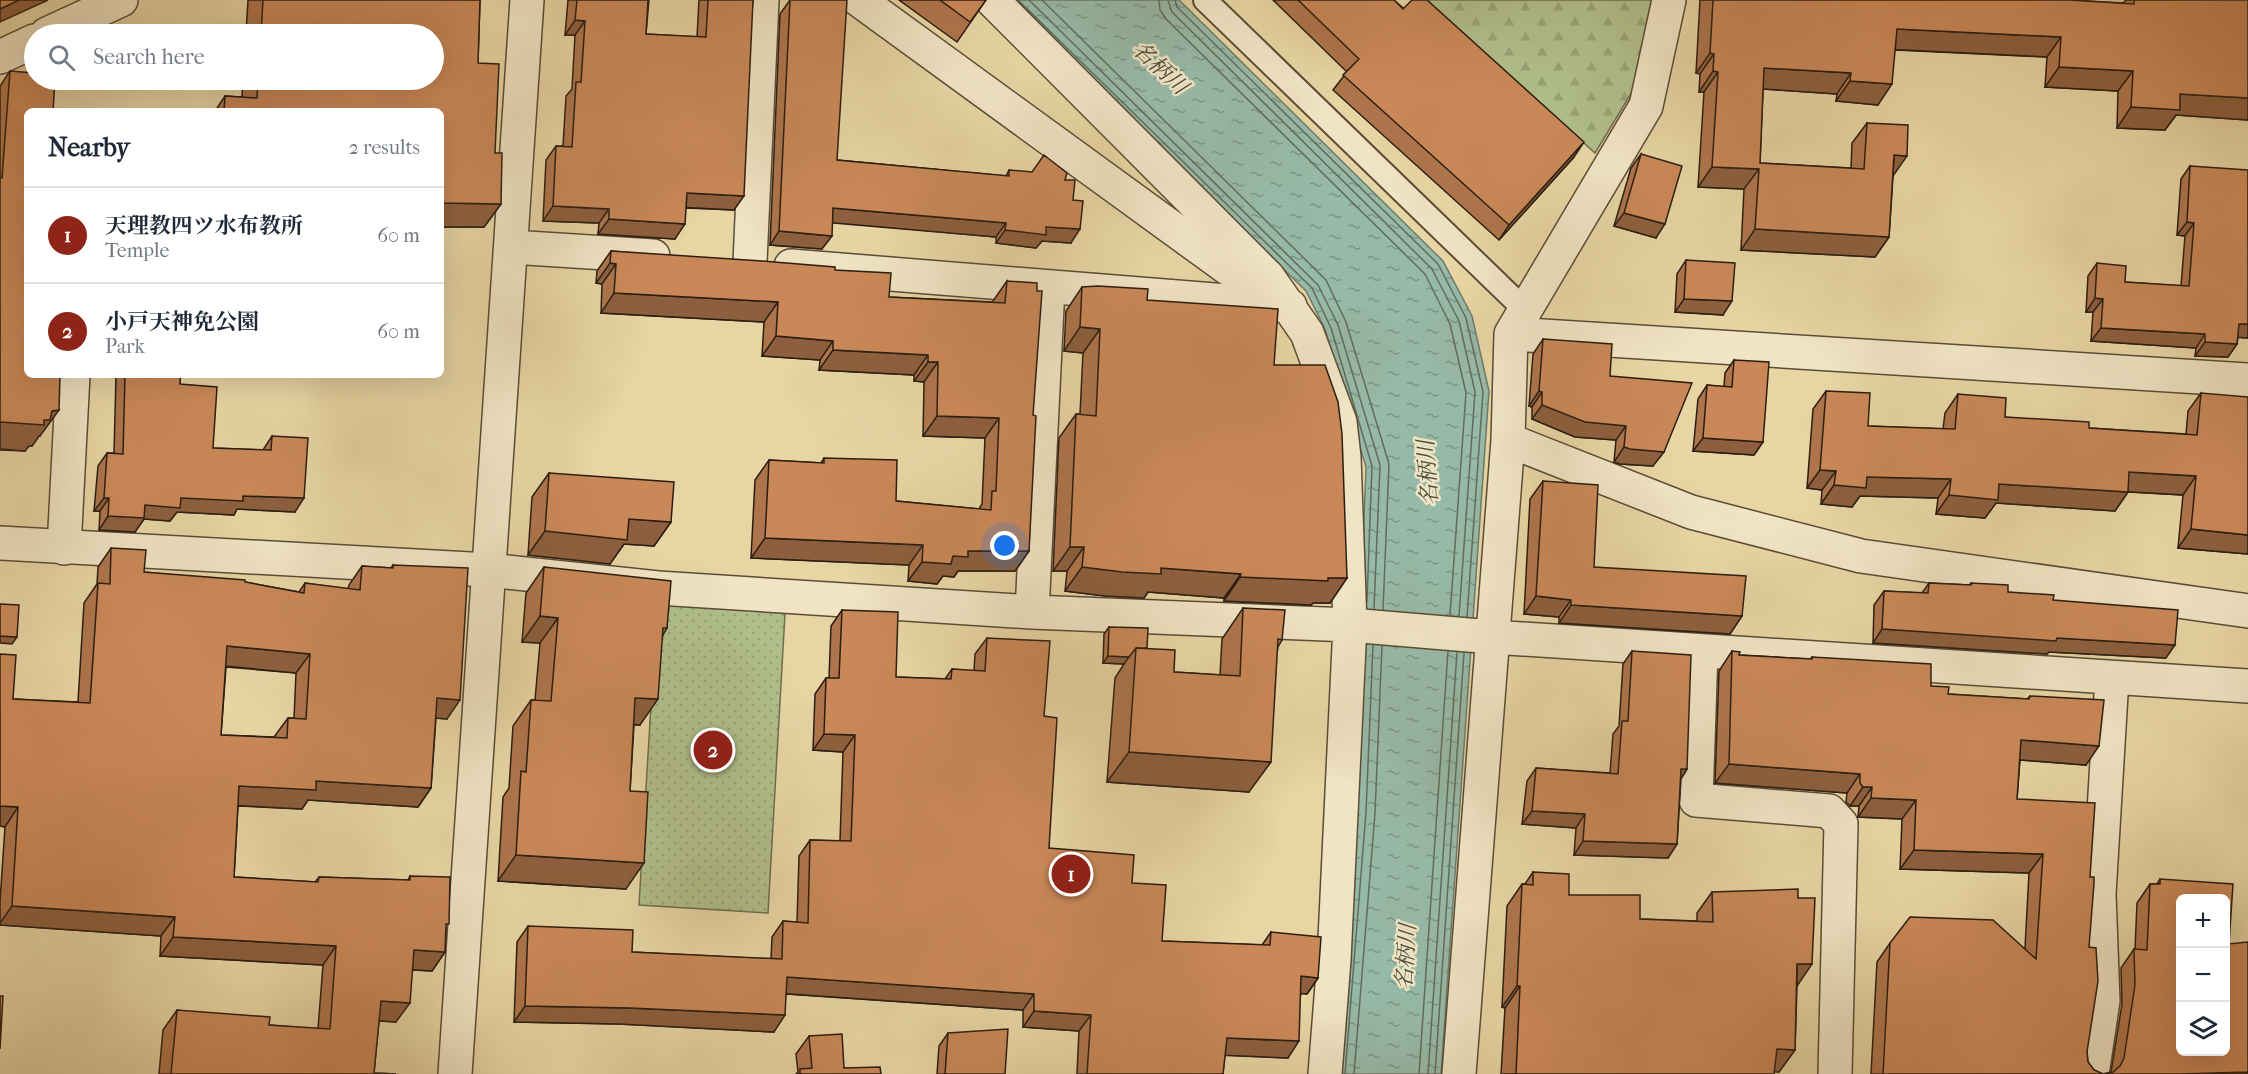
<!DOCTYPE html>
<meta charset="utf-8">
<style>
body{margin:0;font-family:"IM FELL French Canon","Noto Serif JP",serif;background:#f6f6f7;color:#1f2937}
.controls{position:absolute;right:18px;bottom:18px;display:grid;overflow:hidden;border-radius:9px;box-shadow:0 6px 24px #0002}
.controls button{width:54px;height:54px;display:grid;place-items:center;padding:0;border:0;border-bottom:2px solid #e0e1e3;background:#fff;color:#1f2937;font:30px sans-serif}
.you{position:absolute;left:1005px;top:546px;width:21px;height:21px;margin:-15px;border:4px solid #fff;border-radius:50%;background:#1a73e8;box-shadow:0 0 0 9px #1a73e833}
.badge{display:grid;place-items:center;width:39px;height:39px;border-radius:50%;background:#8f2418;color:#fff;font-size:20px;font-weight:700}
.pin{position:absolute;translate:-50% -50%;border:3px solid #fff;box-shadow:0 2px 6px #0006}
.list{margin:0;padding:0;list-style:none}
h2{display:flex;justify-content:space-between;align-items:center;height:78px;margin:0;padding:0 24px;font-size:26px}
h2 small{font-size:20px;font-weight:400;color:#747a83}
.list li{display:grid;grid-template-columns:39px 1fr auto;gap:18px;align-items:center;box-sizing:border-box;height:96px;padding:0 24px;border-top:2px solid #e0e1e3}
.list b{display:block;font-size:22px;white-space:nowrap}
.list p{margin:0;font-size:20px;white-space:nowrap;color:#747a83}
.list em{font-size:20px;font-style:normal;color:#747a83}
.icon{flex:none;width:33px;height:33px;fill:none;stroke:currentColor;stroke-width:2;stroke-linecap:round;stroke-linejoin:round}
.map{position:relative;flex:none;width:2248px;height:1074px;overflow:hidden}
.search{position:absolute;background:#fff;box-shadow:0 6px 24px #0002;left:24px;top:24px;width:420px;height:66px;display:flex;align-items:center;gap:15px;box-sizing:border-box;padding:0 21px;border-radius:33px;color:#747a83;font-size:22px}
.panel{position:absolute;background:#fff;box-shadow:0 6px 24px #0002;left:24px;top:108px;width:420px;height:270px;border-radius:9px}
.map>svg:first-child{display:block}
</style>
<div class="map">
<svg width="2248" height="1074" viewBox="0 0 2248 1074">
<defs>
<pattern id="green-dots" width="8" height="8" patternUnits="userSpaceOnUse" patternTransform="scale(1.5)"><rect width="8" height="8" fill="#b0be8a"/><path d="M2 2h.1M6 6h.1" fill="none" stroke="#98a376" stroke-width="1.8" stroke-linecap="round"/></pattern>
<pattern id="forest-firs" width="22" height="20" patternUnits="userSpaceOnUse" patternTransform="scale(1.5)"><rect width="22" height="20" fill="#b0be8a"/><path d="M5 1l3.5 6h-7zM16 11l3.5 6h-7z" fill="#98a376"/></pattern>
<pattern id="water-ripples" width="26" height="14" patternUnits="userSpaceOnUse" patternTransform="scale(1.5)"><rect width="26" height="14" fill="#97b9a7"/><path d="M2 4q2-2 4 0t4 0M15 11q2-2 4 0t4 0" fill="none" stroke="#7b9687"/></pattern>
</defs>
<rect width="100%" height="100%" fill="#e8d5a4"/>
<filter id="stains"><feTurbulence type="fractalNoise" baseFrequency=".00333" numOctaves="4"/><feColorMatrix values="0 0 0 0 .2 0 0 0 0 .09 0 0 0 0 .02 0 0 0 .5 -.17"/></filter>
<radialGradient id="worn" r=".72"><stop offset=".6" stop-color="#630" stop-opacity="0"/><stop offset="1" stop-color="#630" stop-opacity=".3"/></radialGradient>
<path fill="url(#green-dots)" stroke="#6e6e4e" stroke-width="1.5" d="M658,588L786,596L768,913L639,905Z"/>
<path fill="url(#forest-firs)" stroke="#6e6e4e" stroke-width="1.5" d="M1427,0H1660L1632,92L1595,153Z"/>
<path fill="url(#water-ripples)" stroke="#6c7b6b" stroke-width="1.5" d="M1010,0H1179L1443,261L1472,316L1489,391L1441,1074H1331L1353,811L1366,467L1325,329L1306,291Z"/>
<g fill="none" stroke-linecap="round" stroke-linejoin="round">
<path stroke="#616c5c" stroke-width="1.5" d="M1018,0L1312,288L1331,328L1372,466L1367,601
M1029,0L1318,285L1338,325L1380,465L1374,609
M1042,0L1326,280L1346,322L1389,464L1383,610
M1159,0L1160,10L1166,19L1425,274L1450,324L1466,393L1450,615
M1168,0L1172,12L1432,269L1459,321L1475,392L1459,616
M1175,0L1177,7L1438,264L1466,318L1483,392L1467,617
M1345,1074L1366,812L1373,645
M1354,1074L1375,813L1382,646
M1419,1074L1448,651
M1428,1074L1457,652
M1435,1074L1464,653"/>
<g stroke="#5a4c36" stroke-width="26">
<path id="service" d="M1205,0L1525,310"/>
</g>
<g stroke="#5a4c36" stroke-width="36">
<path id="minor" d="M859,0L1226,267L1263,289
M992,0L1268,277L1307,333L1340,422L1344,457L1350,625L1334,960L1325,1074
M47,34L121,0
M0,57L34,41
M511,247L653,256
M750,262L762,0
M791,266L1290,306
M1511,334L2248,380
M1508,440L1691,512L1861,556L2248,611
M0,543L488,570L658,588L1032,612L1350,625L1492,637L2248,686
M64,548L73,375
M1032,612L1048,287
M1701,651L1696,800L1829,811L1841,824L1835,1074
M1459,1074L1508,440L1511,334L1646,106L1669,0
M2092,1074L2103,1001L2099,894L2112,678"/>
</g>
<g stroke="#5a4c36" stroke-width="36">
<path id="tertiary" d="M455,1074L527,0"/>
</g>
<use href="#service" stroke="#f0e4c4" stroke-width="22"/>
<use href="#minor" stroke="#f0e4c4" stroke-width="33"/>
<use href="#tertiary" stroke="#f0e4c4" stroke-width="33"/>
</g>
<path fill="#ae754c" stroke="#2b1e11" stroke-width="1.5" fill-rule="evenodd" d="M248,0H480L478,63L495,153L501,204L484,227H441V111H215L225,96L242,97L243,80H434V34H246Z
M568,0H649L646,34L697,37L699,0H753L734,210L686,208L675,239L598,234L599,223L543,221L546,160L556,146H563L566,96L572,89L575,35H565Z
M790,0L837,160L1006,176L1009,170L1065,180L1071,243L1042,241L1036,248L996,243V237L832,222L822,249L770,245L780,14Z
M899,0H986L957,42Z
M1273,0H1394L1574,157L1499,240L1333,90L1347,72Z
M1700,0H2069L2123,3L2126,0H2248V120L2176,115L2165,130L2117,128L2118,91L2045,87L2047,57L1895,50L1878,105L1836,101L1837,94L1763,89L1760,163L1851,168L1852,143L1867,123L1893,176L1889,237L1875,257L1741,250L1744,189L1698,187L1704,92H1699L1700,74L1696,73Z
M10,71L53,111L40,436H39L32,446H29L25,451L0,450V86Z
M1641,154L1656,238L1614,226L1631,168Z
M2190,166L2248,338L2238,337L2237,344L2228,357L2195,356L2196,348L2091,341L2093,312H2086L2088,276L2097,263L2125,282L2181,286L2185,236L2177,235L2181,179Z
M611,251L835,270L889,297L993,302V301L1007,281L1033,415L1029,551L1015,571H958L954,577L943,576L937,584L908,581L909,565L751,558L755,480L769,460L821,463L824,458L896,501L979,509L982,504L985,438L923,436L924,382L914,381V375L819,370L820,360L762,356L764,322L601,313L602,284L596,283L597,271Z
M1686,260L1723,315L1675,312L1677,274Z
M1082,287L1147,300L1274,365L1347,578L1330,603H1313L1311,605L1224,601V598L1148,592L1144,598L1105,596L1065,591L1067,571H1053L1059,438L1076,414H1080L1083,353L1064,351L1066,311Z
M1543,339L1610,376L1653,466L1620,464L1614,462L1616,440L1575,437L1532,419V407L1529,406L1533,354Z
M1734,360L1763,442L1754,455L1693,451L1698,399L1707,385L1724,387L1725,373Z
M116,375H180V384L213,448L263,450L272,436L295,512L237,509L234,515L177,512L170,521L144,519L135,532L99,530L100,511H94L98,466L107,453H114Z
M1826,391L1868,426L1943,429L1945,413L1958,394L2005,417L2089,428L2186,434L2188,411L2201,393L2248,554L2178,548L2183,495L2128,492L2115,511L1996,503L1985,518L1936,514L1938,498L1860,496L1852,507L1821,504L1822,490L1807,488L1813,409Z
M549,473L671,522L654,546L624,544L610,564L528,555L532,497Z
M1543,481L1594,567L1742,616L1730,634L1559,623V617L1524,614L1530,499Z
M111,548L144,572L245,582L299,592L305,583L348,589L349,585L362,566L391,568L393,565L447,719L436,718L431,788L418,807L308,800L302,809L238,806L234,877L315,882L319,877L408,880L410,876L446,928L445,952L432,971L412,970L396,1022L379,1021L374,1073L396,1074H159L163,1030L177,1010L269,1025L318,1029L323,965L160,956L161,936L0,925V901L5,827L0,826V654L13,699L78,702L84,603L97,584L98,567ZM226,667L296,673L294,718H288L274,737L221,735Z
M544,567L667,628L663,635L640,725H634L630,791L626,889L498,881L503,797L509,788L513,726L531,700H535L540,643L522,642L526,593Z
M1929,583L1969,585L1971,583L2008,592L2053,600L2166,658L2049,652L2047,654L1873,643L1874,605L1884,591L1922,593Z
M1243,608L1282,640L1278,647L1249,792L1107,782L1115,678L1124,664L1103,663L1104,634L1109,627L1147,648L1174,672L1220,675L1222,639Z
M842,610L896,677L945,679L952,669L974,671L975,654L987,638L1044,716L1049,848L1132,883L1162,941L1262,945L1271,932L1318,978L1307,994L1301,993L1288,1058L1225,1055L1223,1074H1077L1079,1031L1023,1027V1010L786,994L774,1032L619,1024L514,1022L517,942L528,926L632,952L771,959L772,937L783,921L797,922L799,856L810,840L840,841L843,752L813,750L815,694L826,678H829L831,626Z
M1632,651L1687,769L1681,779L1677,844L1668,858L1574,855L1576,828L1522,824L1527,781L1536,768L1610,773L1613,734L1619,726L1623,664Z
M1732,651L1739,655L1810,659L1812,657L1931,686L1948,694L2027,699L2030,696L2086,765L2020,760L2017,799L2090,877L2089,947L2087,1052L2088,1062L2094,1070L2103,1074L2111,1072L2122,1004L2121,968L2134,949H2135L2137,903L2150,884H2157L2160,879L2229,944L2248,1074H1871L1877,962L1890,943L2025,948L2029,873L1900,869L1902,819L1858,817L1859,806H1850L1846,802L1847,793L1715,783L1719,671Z
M1533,872L1569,895L1640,919L1697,921V913L1712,892L1797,986L1795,1050L1779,1072L1774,1071V1074H1501L1505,1008L1502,1007L1507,906L1522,884H1525Z
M948,1033L1005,1074H937L939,1046Z
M809,1036L844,1068L881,1074H796L798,1072L796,1054Z"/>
<path fill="#8d5f3e" stroke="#2b1e11" stroke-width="1.5" d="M19,0H48L0,22V9Z
M575,20L585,21L575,35H565Z
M1897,29L2061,37L2047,57L1883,49Z
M1710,53L1714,54L1700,74L1696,73Z
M2059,67L2133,71L2118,91L2045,87Z
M1764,68L1851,73L1837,94L1749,88Z
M1713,71L1718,72L1704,92H1699Z
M1850,81L1892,84L1878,105L1836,101Z
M2180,94L2248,98V120L2176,115L2165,130L2117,128L2131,107Z
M1584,142L1574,157L1499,240L1509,225Z
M1894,155L1907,156L1893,176Z
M1712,167L1759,169L1744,189L1698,187Z
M687,193L744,196L734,210L677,207Z
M441,203L501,204L484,227H441Z
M553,206L609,209L599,223L543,221Z
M833,208L1006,223L996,237L823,222Z
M1624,213L1665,224L1656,238L1614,226Z
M609,219L685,224L675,239L598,234Z
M2187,222L2194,223L2185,236L2177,235Z
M1046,227L1080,229L1071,243L1042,241L1036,248L996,243L1005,230Z
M1755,229L1889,237L1875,257L1741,250Z
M779,231L832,236L822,249L770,245Z
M610,263L616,264L602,284L596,283Z
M614,293L778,302L764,322L601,313Z
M2095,298L2103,299L2093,312H2086Z
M1684,299L1732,301L1723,315L1675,312Z
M2239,324H2248V338L2230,337Z
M1080,327L1100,329L1083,353L1064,351Z
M2101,328L2205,334L2196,348L2091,341Z
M776,336L833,341L820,360L762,356Z
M2205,342L2237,344L2228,357L2195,356Z
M833,350L928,355L914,375L819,370Z
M928,362H938L924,382L914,381Z
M1539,391L1542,392L1532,407L1529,406Z
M1542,405L1626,426L1616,440L1575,437L1532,419Z
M59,410L40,436H39L32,446H29L25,451L0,449V422L52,411Z
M937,416L999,418L985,438L923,436Z
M1703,438L1763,442L1754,455L1693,451Z
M1624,447L1664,452L1653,466L1620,464L1614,462Z
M1820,470L1836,471L1822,490L1807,488Z
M2129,472L2196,476L2183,495L2116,491Z
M1867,477L1951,479L1938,498L1860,496L1852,507L1821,504L1834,485Z
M1999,484L2128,492L2115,511L1996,503L1985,518L1936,514L1949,495Z
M243,496L304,498L295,512L237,509L234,515L177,512L170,521L144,519L135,532L99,530L108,516L145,505L181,498Z
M104,498H109L100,511H94Z
M629,519L671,522L654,546L624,544L610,564L528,555L545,531Z
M2191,529L2248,535V554L2178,548Z
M765,538L923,545L909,565L751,558Z
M1070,547H1084L1067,571H1053Z
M968,551H1029L1015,571H958L954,577L943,576L937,584L908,581L922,562L953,556Z
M1082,567L1161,568L1241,574L1224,598L1148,592L1144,598L1105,596L1065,591Z
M1240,577L1328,578H1347L1330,603H1313L1311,605L1224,601Z
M1536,596L1571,600L1559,617L1524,614Z
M1571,605L1742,616L1730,634L1559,623Z
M540,616L558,618L540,643L522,642Z
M1882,629L2057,638L2175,645L2166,658L2049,652L2047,654L1873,643Z
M0,636L17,637L12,644L0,643Z
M227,646L310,654L296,673L214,665Z
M1108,656L1129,657L1124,664L1103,663Z
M437,698L460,700L447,719L423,717Z
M635,698L658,699L640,725L617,723Z
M824,734L855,735L843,752L813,750Z
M2021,740L2099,746L2086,765L2008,759Z
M1129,752L1271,762L1249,792L1107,782Z
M1729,764L1860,774L1847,793L1715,783Z
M1681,769H1687L1678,783Z
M316,781L431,788L418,807L308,800L302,809L225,805L239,786Z
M1863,787H1872L1859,806H1850Z
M1871,798L1916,800L1902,819L1858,817Z
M0,806L18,807L5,827L0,826Z
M1532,811L1585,814L1576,828L1522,824Z
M1583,841L1677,844L1668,858L1574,855Z
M1914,850L2043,854L2029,873L1900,869Z
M516,855L644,863L626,889L498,881Z
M12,906L175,917L161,936L0,925V923Z
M173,937L336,946L323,965L160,956Z
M414,950L445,952L432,971L400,969Z
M1797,964H1812L1797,986Z
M1301,976L1318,978L1307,994L1290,993Z
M787,977L1034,994L1023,1010L775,993Z
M1517,986H1520L1505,1008L1502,1007Z
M381,1001L410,1003L396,1022L367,1020Z
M525,1006L630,1008L785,1015L774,1032L619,1024L514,1022Z
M1034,1011L1091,1015L1079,1031L1023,1027Z
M1227,1038L1299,1041L1288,1058L1216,1055Z
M1777,1049L1795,1050L1779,1072L1761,1071Z
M2248,1072V1074H2180L2181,1073Z"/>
<path fill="#ca8858" stroke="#2b1e11" stroke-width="1.5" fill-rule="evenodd" d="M0,0H19L0,9Z
M263,0H480L478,63L499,64L495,153H502L501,204L441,203V111H224L225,96L257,98L258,80H434V34H261Z
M577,0H648L646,34L706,37L708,0H753L744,196L687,193L685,224L609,219V209L553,206L556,146L572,147L576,82H581L585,21L575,20Z
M790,0H847L837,160L1009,176V170L1032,172L1044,155L1067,173L1065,180H1075L1073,200L1083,201L1080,229L1046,227V235L1005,230L1006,223L833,208L832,236L779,231Z
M940,0H986L970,22Z
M1298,0H1394L1403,9L1412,0H1427L1584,142L1509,225L1343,75L1359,59Z
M1713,0H2069L2134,4V0H2248V98L2180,94V110L2131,107L2133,71L2059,67L2061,37L1897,29L1892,84L1850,81L1851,73L1764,68L1760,163L1864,169L1867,123L1908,125L1907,156L1894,155L1889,237L1755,229L1759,169L1712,167L1718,72L1713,71L1714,54L1710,53Z
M10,71L34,73V80H55L53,111H27V375H60L59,410L52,411L50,420H44V425L0,422V178H2Z
M1641,154L1682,166L1665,224L1624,213Z
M2190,166L2248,170V324H2239L2237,344L2205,342V334L2101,328L2103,299L2095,298L2097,263L2126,266L2125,282L2189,286L2194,223L2187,222Z
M611,251L762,261L835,267V270L891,273L889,297L1005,303L1007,281L1037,283V291H1042L1033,415L1036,416L1029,551H968V557L953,556L951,564L922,562L923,545L765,538L769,460L824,463V458L897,460L896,501L991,510L992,491H996L999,418L937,416L938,362H928V355L833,350V341L776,336L778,302L614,293L616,264L610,263Z
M1686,260L1735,263L1732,301L1684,299Z
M1098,286L1148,289L1147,300L1278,309L1274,365H1325L1338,402L1342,434L1347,578H1328V581L1240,577L1241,574L1161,568V574L1122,572L1082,567L1084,547H1070L1076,414L1096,416L1100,329L1080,327L1082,287Z
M1543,339L1612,344L1610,376L1692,383L1664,452L1630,449L1624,447L1626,426L1585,422L1542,405V392L1539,391Z
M1734,360L1769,362L1763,442L1703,438L1707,385L1732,387Z
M125,375H180V384L217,387L213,448L271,450L272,436L308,438L304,498L243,496V501L181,498L180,508L145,505L144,518L108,516L109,498H104L107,453L123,454Z
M1826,391L1870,393L1868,426L1955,429L1958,394L2006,398L2005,417L2089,422V428L2197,435L2201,393L2248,397V535L2191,529L2196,476L2129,472L2128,492L1999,484L1998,500L1949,495L1951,479L1867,477L1866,488L1834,485L1836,471L1820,470Z
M549,473L674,482L671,522L629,519L627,540L545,531Z
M1543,481L1598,485L1594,567L1746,576L1742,616L1571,605V600L1536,596Z
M111,548L146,550L144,572L245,580V582L304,593L305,583L360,590L362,566L393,568V565L468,568L460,700L437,698L431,788L316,781V790L239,786L234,877L318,882L319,877L410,880V876L450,877L449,924H446L445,952L414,950L410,1003L381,1001L374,1073L396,1074H171L177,1010L270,1017L269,1025L330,1029L336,946L173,937L175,917L12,906L18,807L0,806V654L16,655L13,699L90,703L98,583L110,584ZM227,646L310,654L306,719L288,718L287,738L221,735Z
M544,567L671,581L667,628H663L658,699L635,698L630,791L648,792L644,863L516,855L521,771L526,772L531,700L551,701L558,618L540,616Z
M1929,583L1971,585V583L2008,585V592L2054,595L2053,600L2178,610L2175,645L2057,638L2056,641L1882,629L1884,591L1928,593Z
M0,604L19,605L17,637L0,636Z
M1243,608L1285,610L1282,640L1278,639L1271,762L1129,752L1136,648L1175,650L1174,672L1240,676Z
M842,610L898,612L896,677L951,679L952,669L985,671L987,638L1050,641L1044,716L1057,718L1049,848L1134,855L1132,883L1166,885L1162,941L1270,945L1271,932L1321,937L1318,978L1301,976L1299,1041L1227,1038L1223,1074H1087L1091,1015L1034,1011V994L787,977L785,1015L630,1008L525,1006L528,926L633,930L632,952L782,959L783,921L808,923L810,840L851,841L855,735L824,734L826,678H839Z
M1109,627L1148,628L1147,648H1136L1129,657L1108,656Z
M1632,651L1691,655L1687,769H1681L1677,844L1583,841L1585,814L1532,811L1536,768L1618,774L1622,721H1628Z
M1732,651L1740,652L1739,655L1812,659V657L1931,664V686L1949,687L1948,694L2029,699L2030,696L2104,700L2099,746L2021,740L2017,799L2095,803L2090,877H2094V883L2089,947L2096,948L2098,981L2087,1052L2088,1062L2094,1070L2103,1074L2113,1072L2120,1066L2124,1058L2135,985L2134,949L2147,950L2150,884H2160V879L2233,884L2229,944L2248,942V1072L2181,1074H1883L1890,943L1910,917L1993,920L2036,959L2043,854L1914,850L1916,800L1871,798L1872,787H1863L1860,783V774L1729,764ZM2181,898H2226V1052H2181Z
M1533,872L1569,874V895H1640V919L1713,922L1712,892L1798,889V898H1815L1812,964H1797L1795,1050L1777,1049L1774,1074H1516L1520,986H1517L1522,884L1533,885Z
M0,996H3L0,1049Z
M1008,1029L1005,1074H945L948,1033Z
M842,1034L844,1068L880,1067L881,1074H800V1069L812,1068L809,1036Z"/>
<g text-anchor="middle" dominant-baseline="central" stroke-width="5" stroke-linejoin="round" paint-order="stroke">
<g font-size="22" font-style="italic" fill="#4b4c3e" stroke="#f0e4c4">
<text transform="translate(1160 68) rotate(43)">名柄川</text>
<text transform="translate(1428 473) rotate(-94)">名柄川</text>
<text transform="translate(1406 957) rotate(-86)">名柄川</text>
</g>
</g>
<rect width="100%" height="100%" filter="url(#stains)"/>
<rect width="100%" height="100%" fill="url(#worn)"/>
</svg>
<div class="controls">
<button>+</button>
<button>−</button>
<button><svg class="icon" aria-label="layers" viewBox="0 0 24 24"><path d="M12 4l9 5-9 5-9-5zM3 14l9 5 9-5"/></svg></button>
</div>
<div class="you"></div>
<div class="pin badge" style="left:1071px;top:874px">1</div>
<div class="pin badge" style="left:713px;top:750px">2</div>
<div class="search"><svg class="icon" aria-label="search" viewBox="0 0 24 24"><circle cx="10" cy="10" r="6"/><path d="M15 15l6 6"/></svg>Search here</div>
<section class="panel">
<h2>Nearby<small>2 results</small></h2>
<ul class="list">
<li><span class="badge">1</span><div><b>天理教四ツ水布教所</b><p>Temple</p></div><em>60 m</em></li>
<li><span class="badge">2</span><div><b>小戸天神免公園</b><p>Park</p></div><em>60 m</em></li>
</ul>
</section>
</div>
